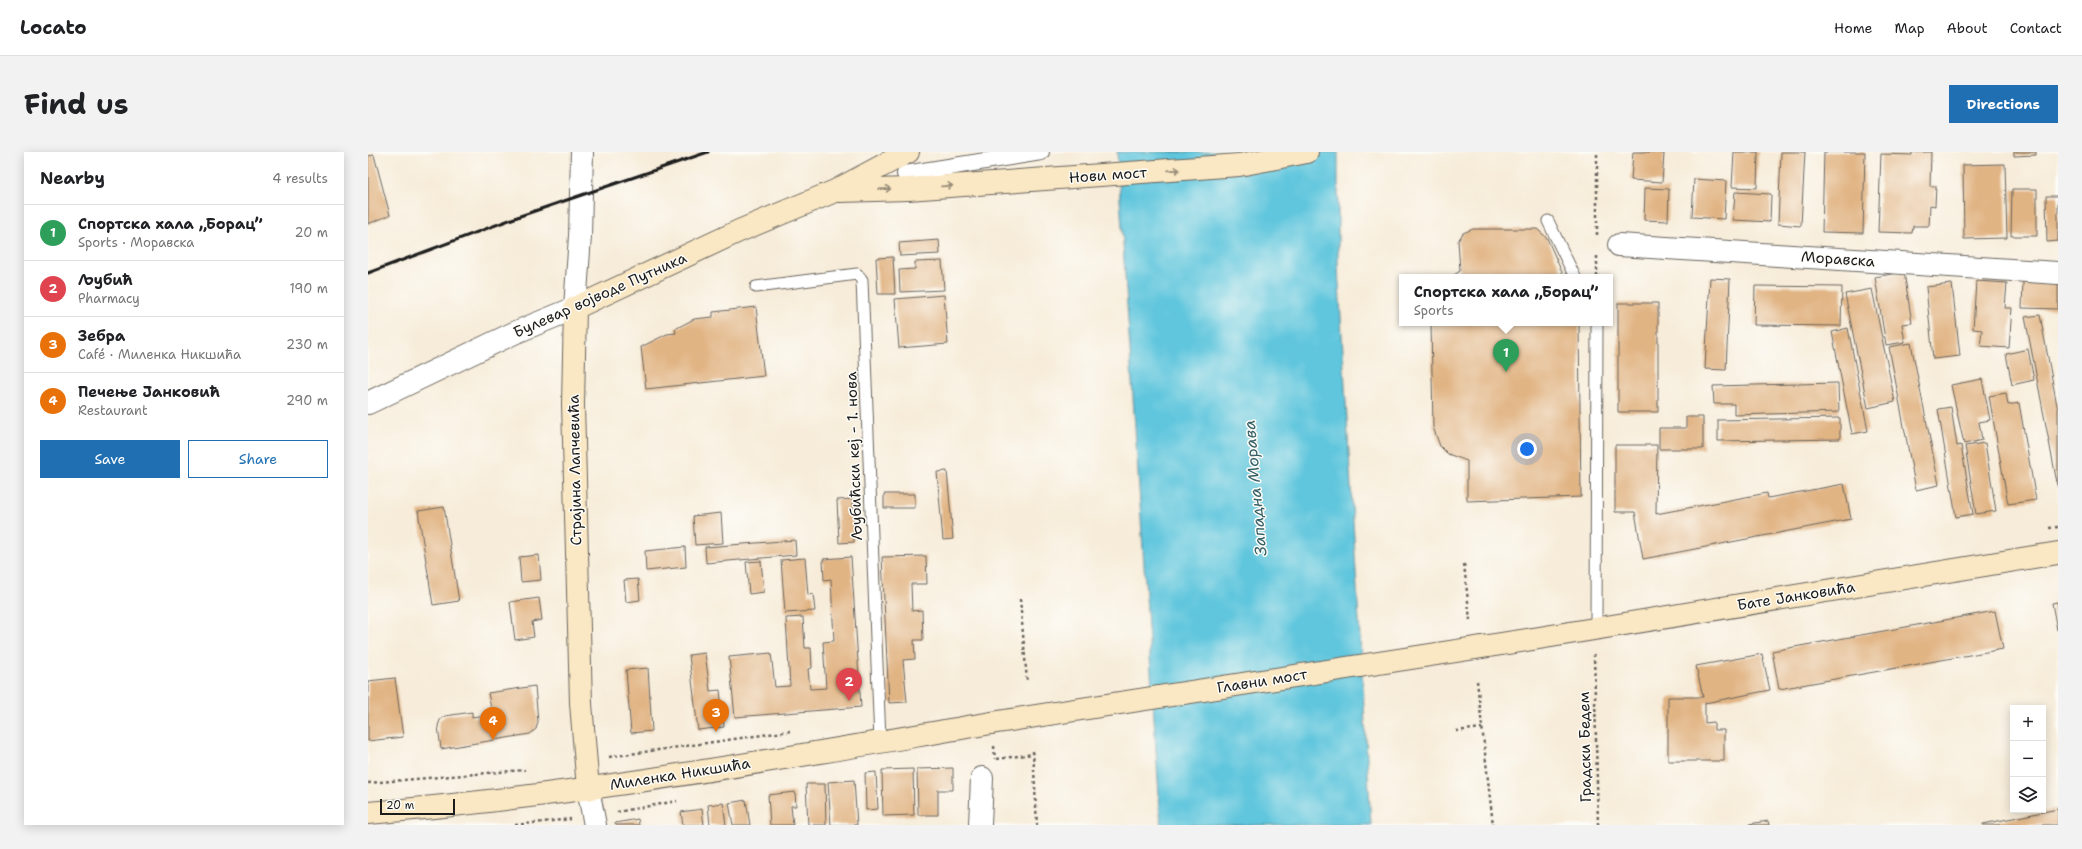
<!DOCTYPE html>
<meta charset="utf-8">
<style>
body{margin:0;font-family:"Shantell Sans",sans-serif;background:#f2f2f2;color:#202124}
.controls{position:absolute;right:12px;bottom:12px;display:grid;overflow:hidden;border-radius:0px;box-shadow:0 2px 10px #0003}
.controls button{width:36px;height:36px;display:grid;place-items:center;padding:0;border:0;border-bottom:1px solid #e0e0e0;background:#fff;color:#202124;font:20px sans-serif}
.scale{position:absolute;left:12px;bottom:10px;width:75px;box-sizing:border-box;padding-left:4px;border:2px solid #1c1c1c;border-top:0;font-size:11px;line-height:14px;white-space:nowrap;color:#1c1c1c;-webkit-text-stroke:3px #fdfcf7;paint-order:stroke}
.you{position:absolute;left:1159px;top:297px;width:14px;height:14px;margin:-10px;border:3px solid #fff;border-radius:50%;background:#1a73e8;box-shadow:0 0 0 6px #1a73e833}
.badge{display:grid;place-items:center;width:26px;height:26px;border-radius:50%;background:#1f6fb2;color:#fff;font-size:13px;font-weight:700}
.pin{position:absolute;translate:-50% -33px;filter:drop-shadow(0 1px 2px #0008)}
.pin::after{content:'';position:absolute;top:21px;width:14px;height:12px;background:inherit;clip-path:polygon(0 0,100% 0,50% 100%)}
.popup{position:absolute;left:1031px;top:122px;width:214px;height:52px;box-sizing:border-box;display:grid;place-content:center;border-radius:0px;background:#fff;filter:drop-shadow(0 1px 3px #0005);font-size:13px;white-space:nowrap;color:#757577}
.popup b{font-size:15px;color:#202124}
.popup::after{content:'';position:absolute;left:50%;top:100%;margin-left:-8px;border:8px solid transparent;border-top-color:#fff}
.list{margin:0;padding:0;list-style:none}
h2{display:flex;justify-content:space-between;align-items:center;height:52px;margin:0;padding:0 16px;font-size:17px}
h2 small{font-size:13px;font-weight:400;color:#757577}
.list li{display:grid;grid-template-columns:26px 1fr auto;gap:12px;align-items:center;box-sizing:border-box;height:56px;padding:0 16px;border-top:1px solid #e0e0e0}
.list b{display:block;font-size:15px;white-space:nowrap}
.list p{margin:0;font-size:13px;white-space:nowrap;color:#757577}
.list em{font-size:13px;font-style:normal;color:#757577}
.actions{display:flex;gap:8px;padding:12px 16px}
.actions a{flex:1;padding:9px 0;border:1px solid #1f6fb2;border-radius:0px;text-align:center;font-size:14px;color:#1f6fb2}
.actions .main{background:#1f6fb2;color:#fff}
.icon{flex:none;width:22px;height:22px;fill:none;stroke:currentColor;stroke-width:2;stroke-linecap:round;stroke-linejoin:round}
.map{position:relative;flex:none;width:1690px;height:673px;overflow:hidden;border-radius:0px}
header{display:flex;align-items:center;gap:24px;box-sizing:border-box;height:56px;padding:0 20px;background:#fff;border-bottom:1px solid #e0e0e0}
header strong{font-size:19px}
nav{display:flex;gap:22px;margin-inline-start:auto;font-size:14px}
.intro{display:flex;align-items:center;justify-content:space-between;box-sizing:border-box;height:96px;padding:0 24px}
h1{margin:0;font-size:28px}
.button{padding:10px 18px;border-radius:0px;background:#1f6fb2;color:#fff;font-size:14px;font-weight:700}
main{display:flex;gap:24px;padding:0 24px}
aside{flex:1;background:#fff;border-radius:0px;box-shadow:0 2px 10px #0003}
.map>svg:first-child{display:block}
</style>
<header>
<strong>Locato</strong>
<nav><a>Home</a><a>Map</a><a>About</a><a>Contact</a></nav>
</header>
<div class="intro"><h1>Find us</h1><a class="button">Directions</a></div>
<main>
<aside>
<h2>Nearby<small>4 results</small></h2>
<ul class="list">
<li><span class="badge" style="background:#2e9e5b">1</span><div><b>Спортска хала „Борац”</b><p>Sports · Моравска</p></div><em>20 m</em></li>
<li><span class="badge" style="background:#e0444e">2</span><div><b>Љубић</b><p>Pharmacy</p></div><em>190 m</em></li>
<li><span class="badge" style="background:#e8710a">3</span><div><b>Зебра</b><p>Café · Миленка Никшића</p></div><em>230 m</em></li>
<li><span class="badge" style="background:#e8710a">4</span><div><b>Печење Јанковић</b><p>Restaurant</p></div><em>290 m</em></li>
</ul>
<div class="actions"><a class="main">Save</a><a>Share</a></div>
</aside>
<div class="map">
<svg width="1690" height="673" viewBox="0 0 1690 673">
<rect width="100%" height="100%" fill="#fdfcf7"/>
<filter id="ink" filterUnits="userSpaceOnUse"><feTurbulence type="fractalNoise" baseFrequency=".025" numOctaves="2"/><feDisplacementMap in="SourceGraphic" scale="8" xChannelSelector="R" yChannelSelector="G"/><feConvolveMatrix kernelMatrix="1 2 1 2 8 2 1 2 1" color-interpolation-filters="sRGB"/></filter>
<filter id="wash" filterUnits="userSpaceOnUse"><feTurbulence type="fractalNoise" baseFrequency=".012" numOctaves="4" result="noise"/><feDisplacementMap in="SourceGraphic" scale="16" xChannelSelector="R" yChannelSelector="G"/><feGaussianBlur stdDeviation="0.9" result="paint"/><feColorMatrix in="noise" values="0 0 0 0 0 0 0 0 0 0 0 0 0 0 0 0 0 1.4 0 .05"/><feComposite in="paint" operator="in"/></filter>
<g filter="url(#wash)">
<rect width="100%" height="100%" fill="#f7ecd9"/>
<path fill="#60c6dd" stroke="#3e717c" d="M749,0H970V115L1003,673H793Z"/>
<g id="blocks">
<path fill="#e1b483" d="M1265,0H1288L1296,2L1294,30L1263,28Z
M1366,0H1390L1389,36L1364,35Z
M1413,0H1437L1433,74L1410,72Z
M1456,0H1497L1495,81L1454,80Z
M1544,0H1563L1562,34H1568L1567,54L1562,53L1561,74H1545L1544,81L1510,80L1513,2L1544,3Z
M1646,0H1668V3L1646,4Z
M6,3L22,63L0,72V4Z
M1637,12L1639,86L1596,87L1595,13Z
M1326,27L1358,29L1356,67L1324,65Z
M1277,36L1301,37L1300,69L1276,68Z
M1644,37H1669V84H1643Z
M1367,40L1403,42L1402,70L1365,68Z
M1678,44H1690V89L1679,90Z
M1105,77H1169L1179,86L1196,125H1083L1092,119L1090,89L1095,81Z
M571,88L572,102L532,104L531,91Z
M525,105L527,142H510L508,106Z
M574,109L576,138L532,140L531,118L547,117V110Z
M1536,120L1544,171L1534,172L1537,190L1518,193L1507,125Z
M1342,126L1362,127L1358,218L1337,217Z
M1608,129L1639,131L1637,156H1644L1641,196L1612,194L1614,178L1605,177Z
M1655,129L1690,130V157L1654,156Z
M1584,132L1592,204L1565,207L1558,135Z
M1387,134L1474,135L1473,174L1386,173Z
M1504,137L1527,250L1500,256L1477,142Z
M576,143L580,192L531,196L527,147Z
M1250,151H1290V260H1250Z
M388,155L396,224L278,237L273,195L299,182L308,181L307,177L326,167L345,165V160Z
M1672,163L1690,259V336L1657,165Z
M1063,171H1211L1213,345L1099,349V309L1080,302L1072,294L1065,275Z
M1480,176L1500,279L1484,282L1464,180Z
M1543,191L1571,333L1548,338L1521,195Z
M1660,197L1666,228L1644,233L1638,202Z
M1614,227L1622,268L1611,270L1614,288L1596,292L1583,233Z
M1470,231L1471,260L1366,263V252H1346L1345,234Z
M1638,241L1640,253L1651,251L1668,348L1640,352L1621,244Z
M1583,255L1589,294L1593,293L1605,362L1588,365L1570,257Z
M1318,265H1335V297H1291V276H1318Z
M1472,266V287L1350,289V268Z
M1617,291L1628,359L1608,362L1597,294Z
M1247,293H1289L1288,362L1399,341L1400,346L1476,332L1483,367L1275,407L1267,360H1247Z
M579,319L585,387L575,388L569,320Z
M516,342H547V356H516Z
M485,347L486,390L471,391L469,348Z
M76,355L91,449L65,453L50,359Z
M353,361L355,391L327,393L325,364Z
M427,388L428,403L338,411L337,395Z
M317,395L318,415L278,419L277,399Z
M171,403L173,428L153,430L151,405Z
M558,404L559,432H543L544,459L554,458L555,488H546L547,507L535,508L539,550L521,551L514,405Z
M483,405L493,555L367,565L361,505L403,501L407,535L422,534L418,466L435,465L437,496H443L444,516L440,517L442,537L458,536L455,490L466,489L463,427L456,428L455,407Z
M437,406L440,443L445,442L447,459L417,461L413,408Z
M393,409L396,440L381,442L378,410Z
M270,427L272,448L258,450L256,428Z
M171,446L174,468L164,470L166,485L147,488L142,450Z
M1690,450V478H1689L1684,451Z
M1627,459L1635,497L1411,537L1404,499Z
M337,501L342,539L352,538L356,575L330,578L321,503Z
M1394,502L1402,538L1337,551V571L1346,570V578H1356V609H1300V545H1335L1328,514Z
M280,516L284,579L263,581L258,518Z
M27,526L35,585L0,589V529Z
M167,534L170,570L168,577L162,582L73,597L70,574L72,568L77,564L104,560V565L124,562L120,541Z
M585,616V638H570V663H550L549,617Z
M545,617L546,663L515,664L514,618Z
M508,620L510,657L498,658L497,621Z
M486,628L489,673H463L460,630Z
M438,632H457L458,673H440Z
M427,640L428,654H423L425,673H402L400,643Z
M378,648L382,673H365L361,651Z
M355,651L358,673H342L340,653Z
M334,657L336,673H315L313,660Z
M1690,657V673H1615V672Z
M270,667L271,673H248L247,671Z
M1400,669L1401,673H1381V672Z"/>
</g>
</g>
<g filter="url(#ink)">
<use href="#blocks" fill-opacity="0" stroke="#69655e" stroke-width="1"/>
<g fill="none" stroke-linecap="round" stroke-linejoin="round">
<g stroke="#69655e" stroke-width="13">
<path id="service" d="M1180,69L1207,125
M388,135L489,122L494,128L512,589
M1228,476L1229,171"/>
</g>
<g stroke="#69655e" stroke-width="18">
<path id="pedestrian" d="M537,22L673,0"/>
</g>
<g stroke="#69655e" stroke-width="24">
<path id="minor" d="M1251,93L1690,121
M207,156L212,84L214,0
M220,637L227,673
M612,673L614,626"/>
</g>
<g stroke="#69655e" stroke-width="24">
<path id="tertiary" d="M0,251L146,181L207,156"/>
</g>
<g stroke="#69655e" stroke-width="24">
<path id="secondary" d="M472,39L540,37L871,13L939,0
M1165,487L1690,401
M220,637L213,551L205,252L207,156L371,79L467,39L540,0
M0,661C209,644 416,606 623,571"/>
</g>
<path stroke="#69655e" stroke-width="2.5" stroke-dasharray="3 3" stroke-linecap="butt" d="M1229,83V0
M1229,104V125
M1681,376L1690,375
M1096,412L1102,468
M652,447L659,529
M1226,502L1230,673
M1109,529L1125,673
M1088,579L1114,576
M626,594L627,607
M665,599L669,673
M241,605L422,579
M629,607L665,602
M0,631L157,618
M249,660L309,649
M147,673L203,667"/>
<use href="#service" stroke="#fff" stroke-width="11"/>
<use href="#pedestrian" stroke="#fff" stroke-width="16"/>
<use href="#minor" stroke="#fff" stroke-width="22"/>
<use href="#tertiary" stroke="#fff" stroke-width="22"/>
<use href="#secondary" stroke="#fae7c3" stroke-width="22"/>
<path stroke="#1c1c1c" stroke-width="3" d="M0,121L152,64L340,0"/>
<g stroke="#69655e" stroke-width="24" stroke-linecap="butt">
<path id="secondary-bridge" d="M623,571L1165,487"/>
</g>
<use href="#secondary-bridge" stroke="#fae7c3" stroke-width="22"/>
</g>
<defs><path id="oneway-shaft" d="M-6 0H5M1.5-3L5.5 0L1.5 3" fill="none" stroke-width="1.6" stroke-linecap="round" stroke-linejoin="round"/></defs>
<g stroke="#968c78">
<use href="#oneway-shaft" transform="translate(806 18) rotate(-4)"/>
<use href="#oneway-shaft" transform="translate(579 34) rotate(-4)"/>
<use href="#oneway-shaft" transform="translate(517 37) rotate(-2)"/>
</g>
</g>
<g text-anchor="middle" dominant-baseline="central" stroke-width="3" stroke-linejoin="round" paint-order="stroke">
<g font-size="15" fill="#1c1c1c" stroke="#fdfcf7">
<text transform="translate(740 23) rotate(-4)">Нови мост</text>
<text transform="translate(1470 107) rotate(4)">Моравска</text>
<text transform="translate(232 143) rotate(-24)">Булевар војводе Путника</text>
<text transform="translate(486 304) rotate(-92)">Љубићски кеј - 1. нова</text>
<text transform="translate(207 318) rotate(-91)">Страјина Лапчевића</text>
<text transform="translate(1428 444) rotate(-9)">Бате Јанковића</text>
<text transform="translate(894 529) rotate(-9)">Главни мост</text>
<text transform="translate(1217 595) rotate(-91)">Градски Бедем</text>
<text transform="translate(312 622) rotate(-9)">Миленка Никшића</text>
</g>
<g font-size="16" font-style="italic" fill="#376069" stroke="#fdfcf7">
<text transform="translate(887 336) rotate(-95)">Западна Морава</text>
</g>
</g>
</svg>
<div class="controls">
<button>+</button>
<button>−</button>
<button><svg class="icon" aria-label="layers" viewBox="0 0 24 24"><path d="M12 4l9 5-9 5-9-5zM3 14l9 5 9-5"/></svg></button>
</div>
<div class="scale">20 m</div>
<div class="you"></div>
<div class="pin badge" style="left:1138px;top:220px;background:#2e9e5b">1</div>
<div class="popup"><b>Спортска хала „Борац”</b>Sports</div>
<div class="pin badge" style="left:481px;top:549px;background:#e0444e">2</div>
<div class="pin badge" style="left:348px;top:580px;background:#e8710a">3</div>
<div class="pin badge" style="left:125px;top:588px;background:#e8710a">4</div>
</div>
</main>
